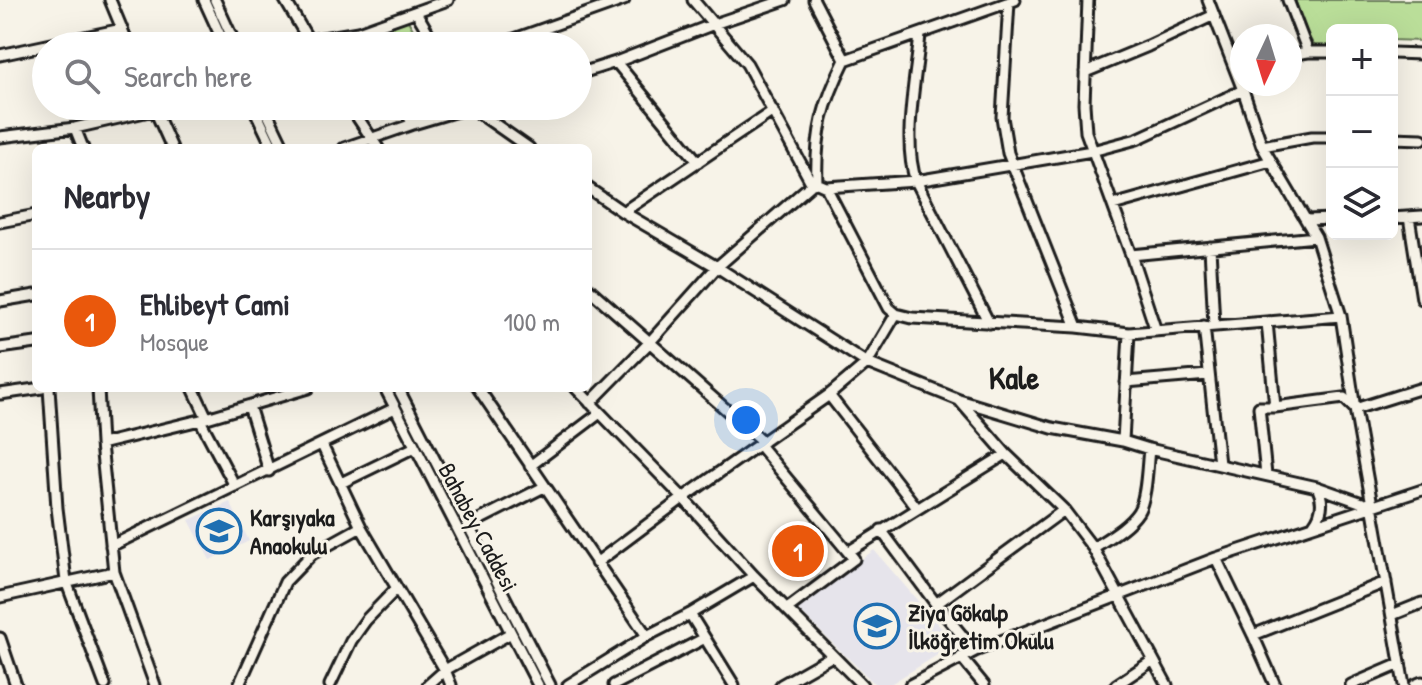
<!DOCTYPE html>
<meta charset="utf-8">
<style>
body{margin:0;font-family:"Patrick Hand",sans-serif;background:#f7f7f7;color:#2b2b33}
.controls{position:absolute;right:24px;top:24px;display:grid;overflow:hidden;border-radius:12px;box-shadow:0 8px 32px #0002}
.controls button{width:72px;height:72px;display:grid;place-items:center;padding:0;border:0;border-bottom:2px solid #e1e1e2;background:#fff;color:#2b2b33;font:40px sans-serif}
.compass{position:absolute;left:1230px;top:24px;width:72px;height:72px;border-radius:50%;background:#fff;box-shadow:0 8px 32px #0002;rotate:184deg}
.you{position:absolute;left:746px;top:420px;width:28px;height:28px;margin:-20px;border:6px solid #fff;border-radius:50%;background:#1a73e8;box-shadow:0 0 0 12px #1a73e833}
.badge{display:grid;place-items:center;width:52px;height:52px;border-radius:50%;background:#ea580c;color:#fff;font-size:26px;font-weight:700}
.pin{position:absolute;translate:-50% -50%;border:4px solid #fff;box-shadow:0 2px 8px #0006}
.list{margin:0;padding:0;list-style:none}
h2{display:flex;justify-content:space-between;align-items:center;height:104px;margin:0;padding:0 32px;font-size:34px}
h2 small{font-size:26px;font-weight:400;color:#7c7c81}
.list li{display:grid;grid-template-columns:52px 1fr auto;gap:24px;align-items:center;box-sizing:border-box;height:144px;padding:0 32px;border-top:2px solid #e1e1e2}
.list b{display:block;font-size:30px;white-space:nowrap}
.list p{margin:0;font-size:26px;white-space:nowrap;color:#7c7c81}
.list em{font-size:26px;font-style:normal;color:#7c7c81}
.icon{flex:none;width:44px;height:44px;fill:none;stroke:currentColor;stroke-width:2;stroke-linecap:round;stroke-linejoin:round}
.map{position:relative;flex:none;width:1422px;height:685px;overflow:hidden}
.search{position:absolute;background:#fff;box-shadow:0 8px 32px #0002;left:32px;top:32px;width:560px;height:88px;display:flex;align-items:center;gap:20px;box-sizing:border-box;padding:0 28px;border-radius:44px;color:#7c7c81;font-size:30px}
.panel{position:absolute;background:#fff;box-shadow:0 8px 32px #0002;left:32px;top:144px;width:560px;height:248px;border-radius:12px}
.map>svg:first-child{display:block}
</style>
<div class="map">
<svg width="1422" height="685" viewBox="0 0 1422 685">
<rect width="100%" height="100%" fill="#f7f3e8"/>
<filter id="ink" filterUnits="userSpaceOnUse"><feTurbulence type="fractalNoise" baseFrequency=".0125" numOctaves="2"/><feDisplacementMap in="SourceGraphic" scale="16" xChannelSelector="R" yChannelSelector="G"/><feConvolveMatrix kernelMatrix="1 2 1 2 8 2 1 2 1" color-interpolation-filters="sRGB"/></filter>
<g filter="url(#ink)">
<path fill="#e6e4eb" d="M230,502L249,541L210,560L189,520Z
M874,550L955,644L889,685H876L796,608Z"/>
<path fill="#bade99" stroke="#6b7d5a" stroke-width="2" d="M1295,0H1422V41L1392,40V30H1332V48H1316L1307,34Z
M407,19L423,46H371L363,34Z"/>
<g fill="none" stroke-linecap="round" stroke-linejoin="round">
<g stroke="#1c1c1c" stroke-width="15">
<path id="minor" d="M110,0L129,46
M204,0L225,46
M215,0L236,46
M285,0L312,46
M693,0L747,64L812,184
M814,0L845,60
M1088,0L1084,104L1086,132L1131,255L1156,331
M1208,0L1243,90L1262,146L1316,237L1341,316L1355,409L1404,685
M1288,0L1308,52
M1009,2L1002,117L1008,153L1077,327
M416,12L436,46
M358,32L366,46
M920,35C916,77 902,142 916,181L989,323
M276,46L358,32L448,0
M495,46L624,0
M1392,53L1422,54
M0,55L122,29
M1290,55L1308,52H1332
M616,62L698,162
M1085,72L1148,46L1214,15
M578,74L616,62L714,24L785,0
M153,106L172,148
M253,106L273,148
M264,106L284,148
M350,106L378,148
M402,106L413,124
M469,106L529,148
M75,128L83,148
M0,137L75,128L171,106
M1392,138L1422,139
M1262,146L1312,137H1332
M344,148L413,124L474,106
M817,183C815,133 823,104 845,60L1015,0
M826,187L889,308L896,314L912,318L1077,327L1129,333L1341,316
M588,188L623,212L717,267L867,363L959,400L1052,428L1123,441L1149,449L1317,487L1371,506
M1113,205L1271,161
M623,212L773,111
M1409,217L1422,299
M1392,218L1422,216
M1307,220L1332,219
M0,222L36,215
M1210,247L1214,325
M1131,255L1316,237
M588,288L763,442
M0,301L36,295
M1267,322L1275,407
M1204,326L1219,464
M0,348L36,343
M1126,382L1208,375
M49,388L57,508L66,581L105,685
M98,388L101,444L114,572L155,685
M193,388L207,418
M385,388L538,685
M398,388L550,685
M478,388L647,636
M576,388L683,498L754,576L862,685
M0,394L42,388
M829,395L917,508
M959,400L1006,454L1064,510L1093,548L1167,685
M590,403L649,343L717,267L812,184L817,183L826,187L916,181L1092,151L1137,139L1243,90
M249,406L269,471
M200,420L235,486
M1123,441L1129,333
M101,444L200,420L308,388
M322,445L361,527L445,670L451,685
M759,445L854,559L787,609
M530,466L600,413
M1266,475L1259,407H1275L1344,398L1355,409L1422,388
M341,483L415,447
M1314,524C1323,512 1324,500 1317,487
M469,525L544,487
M881,530L936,604L975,651
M111,546L395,408
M1093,548C1108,538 1128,527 1138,512C1147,498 1147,465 1149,449
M848,552L1006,454
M1216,558L1253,635L1275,685
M596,563L683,498L829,395L867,363L896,314
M0,597L114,572
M936,604L1064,510
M690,614L734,685
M1392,615L1422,603
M1253,635L1386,582
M0,638L16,685
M961,657L984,685
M239,685L285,582L312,554L361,527
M330,685L351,641L366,620L396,589
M428,685L445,670L511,633
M568,685L647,636L690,614L754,576
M614,685L705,638
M781,685L832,656
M910,685L975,651L1216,558L1422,490
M1116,685L1152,661
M1351,685L1400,664
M1415,685L1422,682"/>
</g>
<use href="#minor" stroke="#f7f3e8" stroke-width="9"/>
</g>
</g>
<defs>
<g id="school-ring" transform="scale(2.3)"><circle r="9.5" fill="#f7f3e8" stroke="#1f6fb2" stroke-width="1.5"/><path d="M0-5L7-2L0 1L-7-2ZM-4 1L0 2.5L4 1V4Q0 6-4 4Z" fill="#1f6fb2"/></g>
</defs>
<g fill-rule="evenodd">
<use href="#school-ring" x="219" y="531"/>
<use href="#school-ring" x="877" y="626"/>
</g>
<g text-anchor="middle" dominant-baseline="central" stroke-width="6" stroke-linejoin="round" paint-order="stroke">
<g font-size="24" font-weight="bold" fill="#1c1c1c" stroke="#f7f3e8" text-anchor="start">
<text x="250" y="517">Karşıyaka<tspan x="250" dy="28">Anaokulu</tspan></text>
<text x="908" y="612">Ziya Gökalp<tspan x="908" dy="28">İlköğretim Okulu</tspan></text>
</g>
<g font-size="24" fill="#1c1c1c" stroke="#f7f3e8">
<text transform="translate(479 527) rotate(62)">Bahabey Caddesi</text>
</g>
<g font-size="32" font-weight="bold" fill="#1c1c1c" stroke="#f7f3e8">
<text x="1014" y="377">Kale</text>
</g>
</g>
</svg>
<div class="controls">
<button>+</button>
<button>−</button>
<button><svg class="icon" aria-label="layers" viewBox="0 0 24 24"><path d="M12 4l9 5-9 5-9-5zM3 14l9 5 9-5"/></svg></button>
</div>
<svg class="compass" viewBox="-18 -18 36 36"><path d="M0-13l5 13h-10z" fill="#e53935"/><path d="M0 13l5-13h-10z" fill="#7c7c81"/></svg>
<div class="you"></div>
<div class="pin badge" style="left:798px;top:551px">1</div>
<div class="search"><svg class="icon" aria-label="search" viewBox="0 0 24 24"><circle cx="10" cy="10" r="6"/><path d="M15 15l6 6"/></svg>Search here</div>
<section class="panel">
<h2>Nearby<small></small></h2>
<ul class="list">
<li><span class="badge">1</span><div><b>Ehlibeyt Cami</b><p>Mosque</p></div><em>100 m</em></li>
</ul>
</section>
</div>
